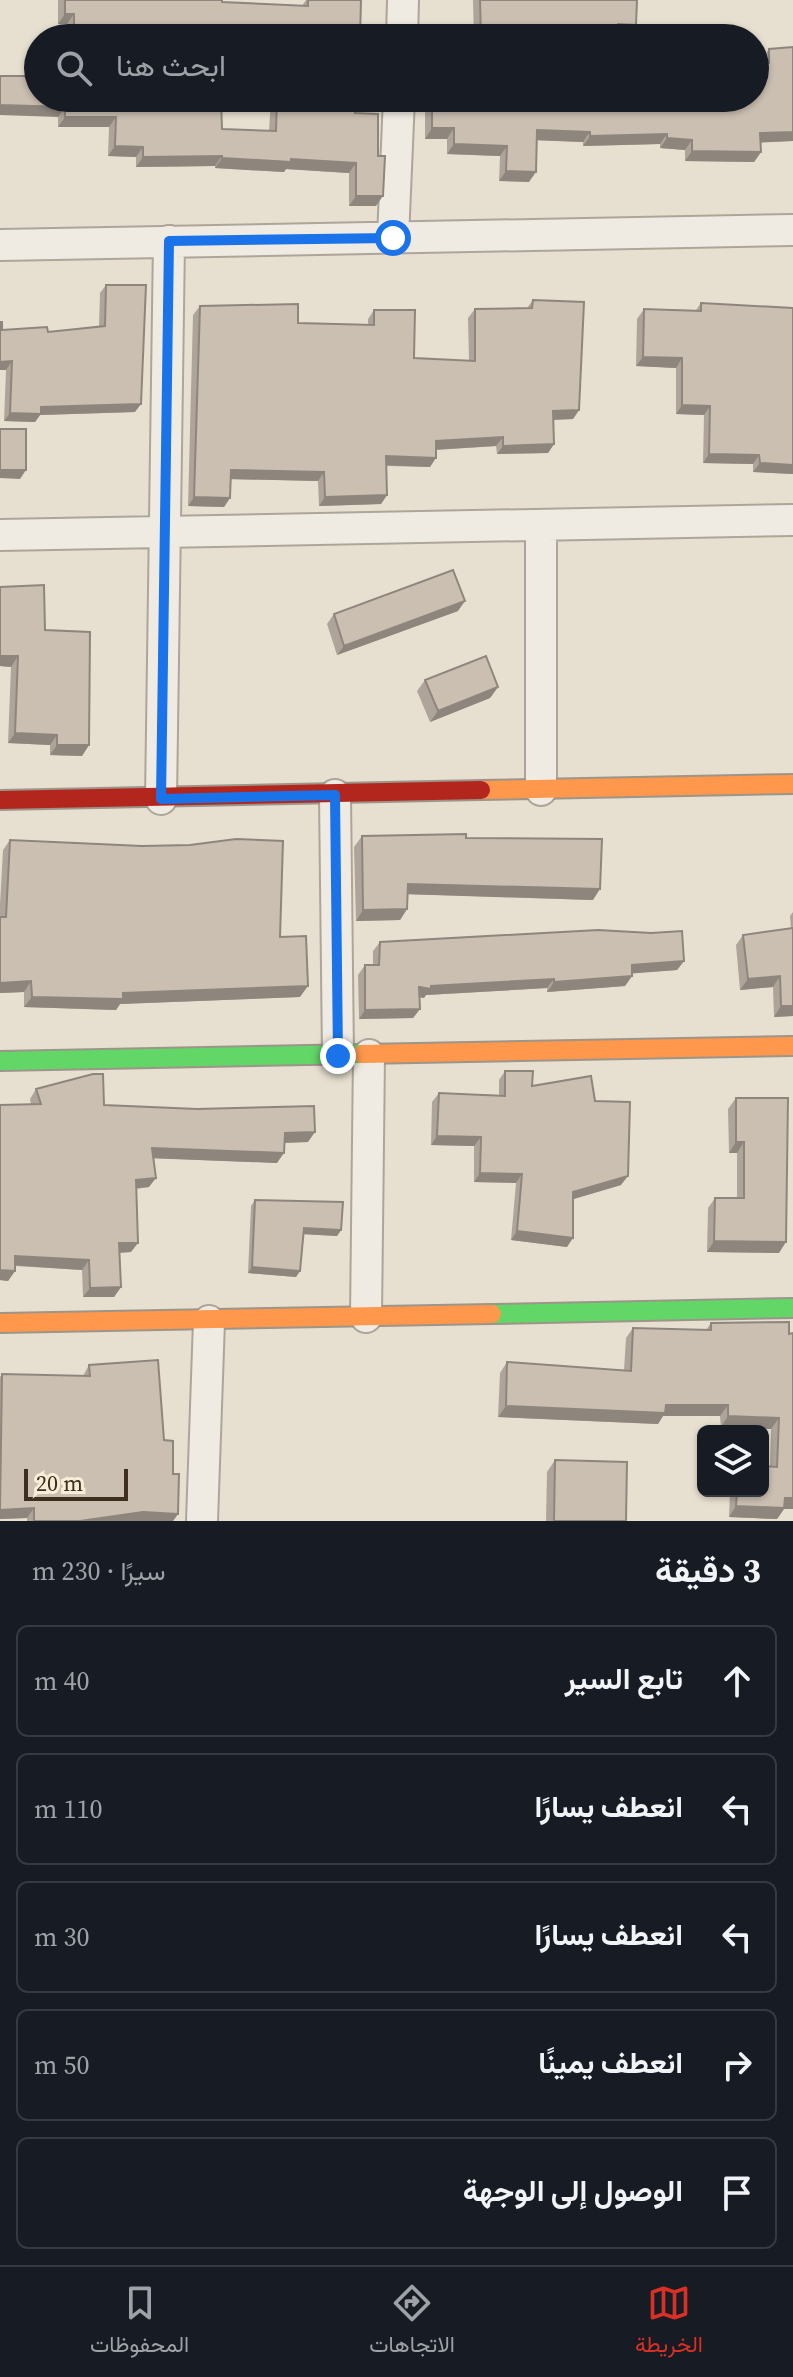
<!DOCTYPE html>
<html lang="ar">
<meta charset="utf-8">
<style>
body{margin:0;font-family:"Source Serif 4",Vazirmatn,serif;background:#20242c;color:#f1f3f6;direction:rtl}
.controls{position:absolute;right:24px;bottom:24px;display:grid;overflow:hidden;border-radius:12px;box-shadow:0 2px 6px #0004}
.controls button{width:72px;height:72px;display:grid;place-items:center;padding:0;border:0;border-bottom:2px solid #363941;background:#171b24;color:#f1f3f6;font:40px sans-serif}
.scale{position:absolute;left:24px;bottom:20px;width:104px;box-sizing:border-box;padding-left:8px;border:4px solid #3d2e20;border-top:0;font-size:22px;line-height:28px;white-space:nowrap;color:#3d2e20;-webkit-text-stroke:6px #f7eed8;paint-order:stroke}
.stop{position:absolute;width:24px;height:24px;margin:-18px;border:6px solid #1a73e8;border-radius:50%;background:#fff}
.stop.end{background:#1a73e8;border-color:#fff;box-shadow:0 2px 8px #0008}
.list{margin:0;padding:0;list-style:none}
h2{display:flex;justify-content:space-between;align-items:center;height:104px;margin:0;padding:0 32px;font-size:34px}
h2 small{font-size:26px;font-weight:400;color:#9ea1a6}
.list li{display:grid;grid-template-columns:52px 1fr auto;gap:24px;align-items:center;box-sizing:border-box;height:112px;margin:0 16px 16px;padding:0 16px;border:2px solid #363941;border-radius:12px}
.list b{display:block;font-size:30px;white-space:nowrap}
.list em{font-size:26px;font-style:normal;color:#9ea1a6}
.icon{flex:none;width:44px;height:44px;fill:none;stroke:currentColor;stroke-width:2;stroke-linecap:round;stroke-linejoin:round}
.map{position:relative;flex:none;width:793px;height:1521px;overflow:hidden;direction:ltr}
.search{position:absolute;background:#171b24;box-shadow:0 2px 6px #0004;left:24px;right:24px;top:24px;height:88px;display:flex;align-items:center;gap:20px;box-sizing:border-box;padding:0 28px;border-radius:44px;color:#9ea1a6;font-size:30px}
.sheet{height:744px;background:#171b24}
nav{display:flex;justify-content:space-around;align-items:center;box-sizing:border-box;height:112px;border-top:2px solid #363941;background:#171b24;font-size:22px;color:#9ea1a6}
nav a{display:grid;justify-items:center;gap:4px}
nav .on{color:#d93025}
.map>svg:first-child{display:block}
</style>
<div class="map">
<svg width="793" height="1521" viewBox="0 0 793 1521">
<rect width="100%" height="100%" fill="#e7e0d1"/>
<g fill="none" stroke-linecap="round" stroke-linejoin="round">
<g stroke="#ada599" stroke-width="34">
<path id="street" d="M402,38L403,0
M393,238L399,98
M0,245L793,230
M541,526V790
M0,535L793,520
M335,795L338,1056
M161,799L169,241
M366,1317L369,1055
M202,1521L209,1321"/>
</g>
<g stroke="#9c958a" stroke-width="22">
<path id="fast" d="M0,1061L362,1054
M492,1314L793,1308"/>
</g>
<g stroke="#9c958a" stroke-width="22">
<path id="slow" d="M481,790L793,784
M362,1054L793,1046
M0,1323L492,1314"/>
</g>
<g stroke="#9c958a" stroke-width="22">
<path id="jam" d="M0,800L481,790"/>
</g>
<use href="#street" stroke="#efebe3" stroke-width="30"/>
<use href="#fast" stroke="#63d668" stroke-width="18"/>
<use href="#slow" stroke="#ff974d" stroke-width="18"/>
<use href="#jam" stroke="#b3261e" stroke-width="18"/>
</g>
<path fill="#afa499" d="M58,0H222V2L302,6L306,0H361L360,38H67V24H58Z
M473,0H637L636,25L629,35H617L616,38H474Z
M769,49L793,141L761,142V152L754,162L685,161V150L660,148V144L583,146V142L537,140L529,182L499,181L500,156L447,154V139H425V98H755L762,59Z
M0,76L222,129L269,131L271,98H349L348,104L355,113L376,206H349V173L286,169L284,172L215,168V166L136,167V157L108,156L109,127H58V117Z
M106,285L135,412L40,415L35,422L4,421L6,370L2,330L48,332L99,326L100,293Z
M533,300L579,410L573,419L553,420L554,444L548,453L497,454L496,446L436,450L430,467L386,466L387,495L381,504L319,506L318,481L231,479L230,498L224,507L188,506L193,315L200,306L298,323L368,325V319L374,310L414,358L469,361L468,318L475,309L527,308Z
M701,303L793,474L753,472V464L703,463L704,415L676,414V368L636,366L637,319L644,309L696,310Z
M458,611L337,655L327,624L334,614Z
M45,630L89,745L82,756L50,755V745L8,743L11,667L0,666Z
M425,680L498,687L490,698L430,722L417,691Z
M362,836L466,838L593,900L408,894L407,909L400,920L356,921L354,847Z
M10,840L280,937L300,997L120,1004L116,1010L24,1007V992L0,993V904L3,850Z
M793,912V1016L774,1017L773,987L740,990L736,945L743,935L791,929L790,916Z
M380,942L684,961L677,970L632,973V976L625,986L547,992V988L426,995L424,998L419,997L420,1009L413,1018L359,1019L358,975L365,965H373V951Z
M505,1071L532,1086L595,1101L621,1185L573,1199L567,1247L511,1240L516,1183L474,1182V1146L431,1145L432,1102L439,1093L499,1095V1080Z
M36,1089L104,1105L308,1142L284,1143L277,1163L154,1158L149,1187L136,1189L131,1252L119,1253L121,1287L114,1297H83L82,1270L15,1266V1271L8,1281L0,1280V1105L31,1104L30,1099Z
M736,1098L779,1253L707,1252L708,1208L715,1198H737V1153H729L728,1109Z
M255,1200L341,1230L337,1236L304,1234L300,1271L296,1277L248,1273L251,1206Z
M789,1322L784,1509L777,1519L729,1517L730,1491H763L770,1466L771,1429L721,1427L720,1416H663L658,1424L498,1417L500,1373L507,1362L624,1370L626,1338L633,1328L706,1330L711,1323Z
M89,1365L164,1440L173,1474L178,1514L173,1521H27V1518L0,1519V1377L2,1374L83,1376Z
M555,1460L626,1521H546L547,1472Z"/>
<path fill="#8e867d" d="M65,14H74L67,24H58Z
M618,24L636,25L629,35L611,34Z
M0,105L65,107L58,117L0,115Z
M65,117H116L109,127H58Z
M432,128H454L447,139H425Z
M537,130L590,132L583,142L530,140Z
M793,132V141L753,143L760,133Z
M667,134L660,144L583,146L590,136Z
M667,138L692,140L685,150L660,148Z
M454,144L507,146L500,156L447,154Z
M115,146L143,147L136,157L108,156Z
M692,151L761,152L754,162L685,161Z
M222,156L215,166L136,167L143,157Z
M222,158L291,159L356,163L349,173L286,169L284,172L215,168Z
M506,171L536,172L529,182L499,181Z
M356,196H383L376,206H349Z
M643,357L682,358L676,368L636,366Z
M12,361L6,370H0V362Z
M141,404L135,412L40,415L35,422L4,421L10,413L41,407Z
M682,405L710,406L704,415L676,414Z
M579,410L573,419L547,420L553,411Z
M503,437L496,446L430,450L436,441Z
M554,444L548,453L497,454L503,446Z
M709,454L759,455L753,464L703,463Z
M386,456L436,458L430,467L380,465Z
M760,463L793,465V474L753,472Z
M0,470H26L20,479L0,478Z
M231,470L324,472L318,481L225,479Z
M387,495L381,504L319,506L325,497Z
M194,497L230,498L224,507L188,506Z
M465,601L458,611L337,655L344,646Z
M0,656H18L11,667L0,666Z
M498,687L490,698L430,722L438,711Z
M15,733L57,735L50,745L8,743Z
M57,745H89L82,756L50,755Z
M408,884L600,889L593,900L401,894Z
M407,909L400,920L356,921L363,910Z
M684,961L677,970L626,974L632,965Z
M632,976L625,986L547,992L554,982Z
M780,976L773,987L740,990L748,979Z
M554,979L547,988L426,995L424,998L412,996L419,987Z
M31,981L24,992L0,993V983Z
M308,986L300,997L120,1004L116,1010L24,1007L32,997Z
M781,1006H793V1016L774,1017Z
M420,1009L413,1018L359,1019L365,1010Z
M315,1132L308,1142L278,1143L285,1133Z
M437,1136L481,1137L474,1146L431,1145Z
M736,1142H744L737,1153H729Z
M152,1148L284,1153L277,1163L146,1158Z
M480,1173L522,1174L516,1183L474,1182Z
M628,1176L621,1185L567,1201L573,1192Z
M156,1178L149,1187L129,1189L136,1180Z
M304,1228L341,1230L337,1236L300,1234Z
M517,1231L573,1238L567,1247L511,1240Z
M714,1241L786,1242L779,1253L707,1252Z
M119,1243H138L131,1252L112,1253Z
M15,1256L89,1260L82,1270L9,1265Z
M252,1267L300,1271L296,1277L248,1273Z
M0,1270L15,1271L8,1281L0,1280Z
M121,1287L114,1297H83L90,1288Z
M728,1405L720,1416H663L658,1424L498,1417L506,1406Z
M728,1416L779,1418L771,1429L721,1427Z
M785,1498H793V1509H784L777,1519L729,1517L736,1506Z
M34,1508L27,1518L0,1519V1510Z
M143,1512L178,1514L173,1521H80Z"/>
<path fill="#cbbfb2" stroke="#8e867d" stroke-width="2" d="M65,0H222V2L308,6V0H361L360,38H74V14H65Z
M480,0H637L636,25L618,24L616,38H481Z
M793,47V132L760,133L761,152L692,151V140L667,138V134L590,136V132L537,130L536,172L506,171L507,146L454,144V128H432V98H755V65L769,63V49Z
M0,76H38V98H221L222,129L276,131L277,98H349L348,104H355V113L378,114V156H385L383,196H356V163L291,159V162L222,158V156L143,157V147L115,146L116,117H65V107L0,105Z
M106,285H146L141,404L41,407V414L10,413L12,361L0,362V322H2V330L47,327L48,332L105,326Z
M533,300L584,302L579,410L553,411L554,444L503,446V437L436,441V458L386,456L387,495L325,497L324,472L231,470L230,498L194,497L200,306L298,304V323L374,325V310H415L414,358L475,361V309L532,308Z
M701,303L793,308V465L760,463L759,455L709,454L710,406L682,405V358L643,357L644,309L701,311Z
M0,429H26V470H0Z
M453,570L465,601L344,646L334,614Z
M44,585L45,630L90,632L89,745H57V735L15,733L18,656H0V587Z
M486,656L498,687L438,711L425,680Z
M466,834V838L602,839L600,889L408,884L407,909L363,910L362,836Z
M236,839L283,841L280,937L306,936L308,986L123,993V999L32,997L31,981L0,983V917H6L10,840L142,846L190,845Z
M793,928V1006H781L780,976L748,979L743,935Z
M598,930L651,933L682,931L684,961L632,965V976L554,982V979L431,986V989L419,987L420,1009L365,1010V965H379L380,942Z
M505,1071H533L532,1086L591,1076L595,1101L630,1102L628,1176L573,1192V1238L517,1231L522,1174L480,1173L481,1137L437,1136L439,1093L505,1096Z
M93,1074H103L104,1105L197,1109L314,1106L315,1132L285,1133L284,1153L152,1148L156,1178L136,1180L138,1243H119L121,1287L90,1288L89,1260L15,1256V1271L0,1270V1105L41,1104L36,1089Z
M736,1098H788L786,1242L714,1241L715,1198H744V1142H736Z
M255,1200L343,1202L341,1230L304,1228L300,1271L252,1267Z
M789,1322V1334L793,1333V1498H785L784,1508L736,1506L737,1491H763V1466L777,1467L779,1418L728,1416V1405H666L665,1413L506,1406L507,1362L631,1371L633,1328L711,1330V1323Z
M158,1360L164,1440L173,1441V1474H179L178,1514L143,1512L80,1521H34V1508L0,1510L2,1374L90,1376L89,1365Z
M555,1460L627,1462L626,1521H554Z"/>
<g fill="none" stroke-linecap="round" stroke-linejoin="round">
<path stroke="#1a73e8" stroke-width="10" d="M338,1056L335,795L161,799L169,241L393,238"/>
</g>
</svg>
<div class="controls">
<button><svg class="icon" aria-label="layers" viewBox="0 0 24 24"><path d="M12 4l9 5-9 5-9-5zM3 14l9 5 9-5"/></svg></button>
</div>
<div class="scale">20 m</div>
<div class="stop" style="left:393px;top:238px"></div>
<div class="stop end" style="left:338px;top:1056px"></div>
<div class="search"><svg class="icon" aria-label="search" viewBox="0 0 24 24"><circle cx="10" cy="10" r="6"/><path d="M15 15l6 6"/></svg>ابحث هنا</div>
</div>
<section class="sheet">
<h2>3 دقيقة<small>سيرًا · 230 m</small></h2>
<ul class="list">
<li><svg class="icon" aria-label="ahead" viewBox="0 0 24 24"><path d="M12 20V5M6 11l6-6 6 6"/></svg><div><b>تابع السير</b></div><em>40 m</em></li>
<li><svg class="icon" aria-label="left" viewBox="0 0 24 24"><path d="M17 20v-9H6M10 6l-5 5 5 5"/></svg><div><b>انعطف يسارًا</b></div><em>110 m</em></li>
<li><svg class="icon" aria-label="left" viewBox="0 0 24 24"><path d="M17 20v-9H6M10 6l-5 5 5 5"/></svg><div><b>انعطف يسارًا</b></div><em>30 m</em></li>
<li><svg class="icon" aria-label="right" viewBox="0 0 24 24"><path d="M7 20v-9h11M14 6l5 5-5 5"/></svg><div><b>انعطف يمينًا</b></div><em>50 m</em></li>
<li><svg class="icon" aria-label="arrive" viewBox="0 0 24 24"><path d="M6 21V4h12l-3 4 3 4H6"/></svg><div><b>الوصول إلى الوجهة</b></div></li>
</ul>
</section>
<nav>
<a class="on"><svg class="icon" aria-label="map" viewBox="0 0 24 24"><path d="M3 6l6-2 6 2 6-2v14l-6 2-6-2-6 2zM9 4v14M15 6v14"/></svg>الخريطة</a>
<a><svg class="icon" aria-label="directions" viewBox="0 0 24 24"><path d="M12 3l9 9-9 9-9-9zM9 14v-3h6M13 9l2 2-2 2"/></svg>الاتجاهات</a>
<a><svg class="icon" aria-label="saved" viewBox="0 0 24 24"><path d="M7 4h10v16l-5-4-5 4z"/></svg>المحفوظات</a>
</nav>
